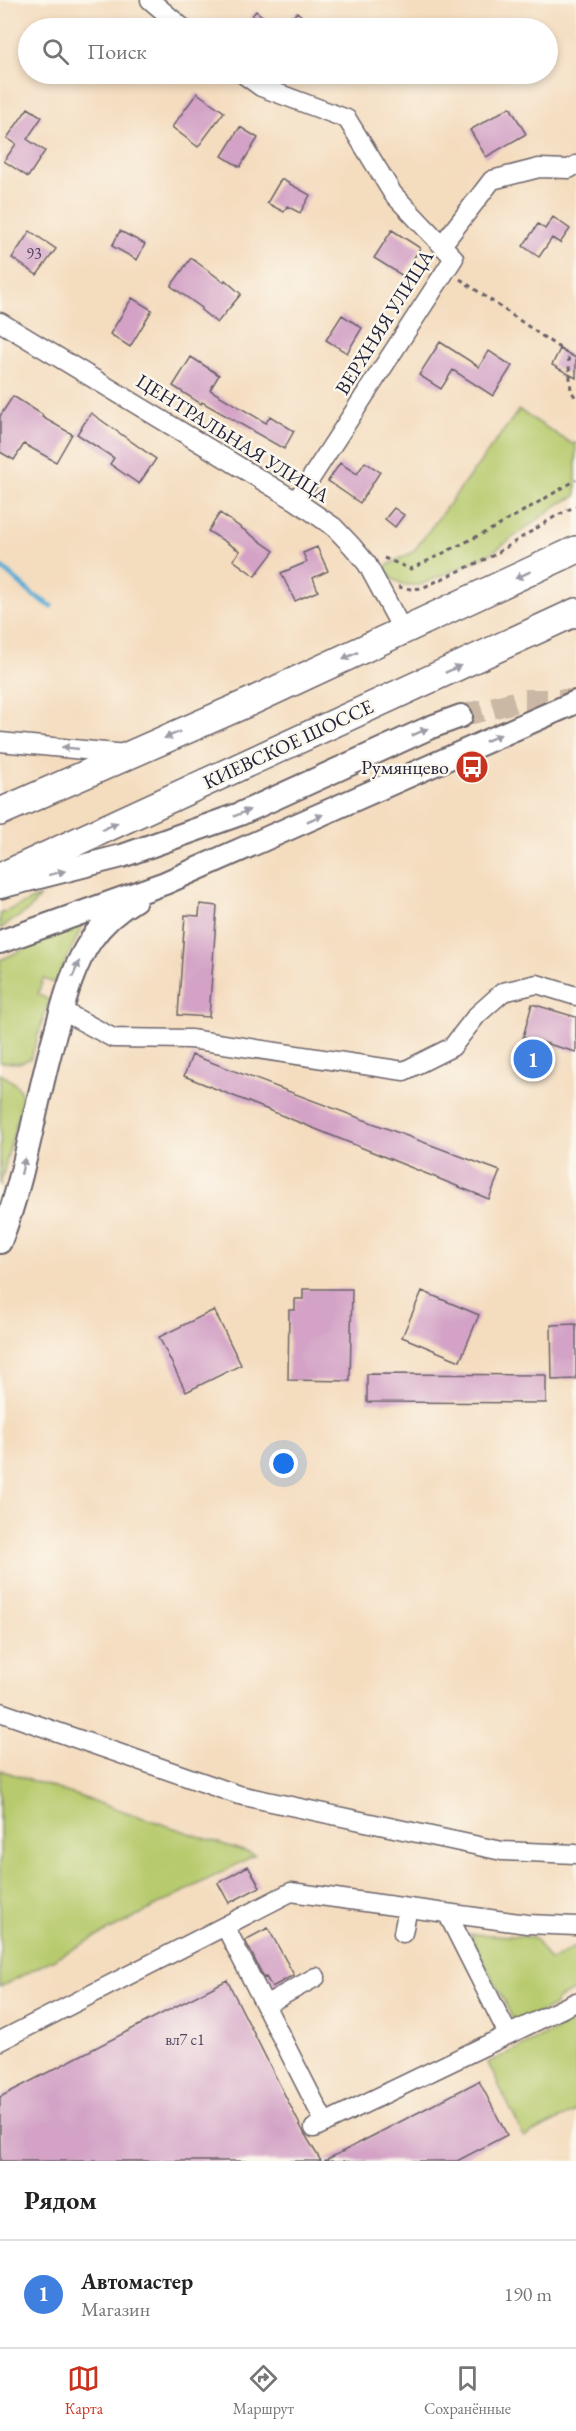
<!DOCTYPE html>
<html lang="ru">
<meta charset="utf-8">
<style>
body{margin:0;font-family:"EB Garamond",serif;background:#f2f2f2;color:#222}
.you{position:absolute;left:284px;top:1464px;width:21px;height:21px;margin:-15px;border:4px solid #fff;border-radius:50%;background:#1a73e8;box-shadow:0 0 0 9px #1a73e833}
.badge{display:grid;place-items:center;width:39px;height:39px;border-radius:50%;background:#c8321e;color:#fff;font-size:20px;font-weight:700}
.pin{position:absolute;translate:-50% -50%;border:3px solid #fff;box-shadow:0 2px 6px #0006}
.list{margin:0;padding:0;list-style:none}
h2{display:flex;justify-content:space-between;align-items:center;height:78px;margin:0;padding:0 24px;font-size:26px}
h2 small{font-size:20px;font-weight:400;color:#767676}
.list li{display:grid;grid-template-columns:39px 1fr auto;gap:18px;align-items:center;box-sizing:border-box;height:108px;padding:0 24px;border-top:2px solid #e0e0e0}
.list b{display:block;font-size:22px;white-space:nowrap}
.list p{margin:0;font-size:20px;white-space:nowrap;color:#767676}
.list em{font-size:20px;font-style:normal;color:#767676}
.icon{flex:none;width:33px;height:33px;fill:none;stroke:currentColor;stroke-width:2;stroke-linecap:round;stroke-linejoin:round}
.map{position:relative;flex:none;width:576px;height:2161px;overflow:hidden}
.search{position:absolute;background:#fff;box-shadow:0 3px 9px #0003;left:18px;right:18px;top:18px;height:66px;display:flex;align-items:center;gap:15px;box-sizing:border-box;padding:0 21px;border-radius:33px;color:#767676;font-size:22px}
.sheet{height:186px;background:#fff}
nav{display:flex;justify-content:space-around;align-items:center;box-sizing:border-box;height:84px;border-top:2px solid #e0e0e0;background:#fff;font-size:16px;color:#767676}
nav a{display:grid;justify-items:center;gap:3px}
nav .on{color:#c8321e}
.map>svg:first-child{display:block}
</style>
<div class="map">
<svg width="576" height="2161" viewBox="0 0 576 2161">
<rect width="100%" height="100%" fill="#fbf7ec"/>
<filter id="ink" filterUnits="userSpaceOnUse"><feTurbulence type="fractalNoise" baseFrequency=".0167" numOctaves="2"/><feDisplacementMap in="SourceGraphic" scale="12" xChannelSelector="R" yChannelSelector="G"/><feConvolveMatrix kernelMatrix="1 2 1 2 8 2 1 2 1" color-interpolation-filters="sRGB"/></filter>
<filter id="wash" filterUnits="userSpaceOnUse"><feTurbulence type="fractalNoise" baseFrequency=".008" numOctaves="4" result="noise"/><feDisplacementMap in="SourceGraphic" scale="24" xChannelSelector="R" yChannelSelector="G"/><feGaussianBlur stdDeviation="1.35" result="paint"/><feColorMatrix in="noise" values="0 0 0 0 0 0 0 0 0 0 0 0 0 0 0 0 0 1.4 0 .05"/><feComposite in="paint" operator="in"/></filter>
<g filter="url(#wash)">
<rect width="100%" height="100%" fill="#f4dcbe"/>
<path fill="#b7ca6d" stroke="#6c7654" stroke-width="1.5" d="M519,410L572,444L576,443V496L559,504L490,554L420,585H404L393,579L384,567L413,552Z
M40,896L30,909L0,929V914Z
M85,921L55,983L43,979L38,994L49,1000L31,1058L20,1063L0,1062V960Z
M0,1074C12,1080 21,1086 22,1100L0,1186Z
M0,1770L255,1855L0,1987Z
M470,1934L534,1937L550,1961L576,1946V1990L557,1999L555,2006L520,2021L513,2019Z
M576,2020V2111L524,2137L488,2063Z"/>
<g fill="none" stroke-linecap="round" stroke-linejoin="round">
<path stroke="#59acd4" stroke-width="5" d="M0,566L33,595L51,606"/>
</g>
<g id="blocks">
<path fill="#d3a2c6" d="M256,11L277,28H242Z
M297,12L316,28H283Z
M197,93L224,112L198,147L172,127Z
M510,107L526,134L486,157L470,130Z
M28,108L42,117L27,139L45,151L28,177L4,161L16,144L7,138Z
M240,127L258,138L240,167L222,156Z
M281,179L310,195L300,213L287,206L284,212L267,203Z
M553,217L570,229L560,243L552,238L539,257L523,246L538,224L545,229Z
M392,230L420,248L403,276L374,258Z
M30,231L56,249L37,275L12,258Z
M120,231L145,244L137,260L112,246Z
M191,258L224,282L225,280L241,294L217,323L201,310L202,308L171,286Z
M132,298L152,310L130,347L110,334Z
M342,315L362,328L347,353L326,340Z
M440,342L479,367L489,351L512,366L493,396L453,370L441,389L419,375Z
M560,349L576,358V378L552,365Z
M191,357L219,375L210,390L266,423L270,416L294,431L284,449L202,402L201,404L173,386Z
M13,396L43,415L42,417L72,434L56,462L24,444L14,460L0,452V416Z
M91,413L156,459L139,484L110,464L114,458L77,434Z
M365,462L380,472L360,503L328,481L340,463L357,474Z
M394,508L404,515L395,527L385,519Z
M220,513L274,551L255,576L233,560L240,551L208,531Z
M317,547L328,571L313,578L318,591L295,601L281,573L307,562L303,553Z
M200,904L217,906L209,1017L178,1015L185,915L199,916Z
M532,1004L576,1017V1052L523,1037Z
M192,1055L500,1171L489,1199L184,1076Z
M303,1289H352L350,1381L288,1380L289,1310H295V1299H303Z
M422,1291L479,1315L460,1361L402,1337Z
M214,1310L241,1365L186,1392L159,1337Z
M576,1324V1379L552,1380L551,1325Z
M367,1374L546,1375V1403L367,1402Z
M248,1866L260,1887L229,1903L218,1883Z
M268,1928L294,1975L272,1987L266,1977L264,1978L245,1940Z
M227,1980L304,2133L321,2161H0V2097Z
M479,2081L507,2135L457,2161H324Z"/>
</g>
</g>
<g filter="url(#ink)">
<use href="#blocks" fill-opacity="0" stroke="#6c6369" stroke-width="1.5"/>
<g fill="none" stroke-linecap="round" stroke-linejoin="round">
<path stroke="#cab7a4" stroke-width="22" stroke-dasharray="22 11" stroke-linecap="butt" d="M461,716L522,700H576"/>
<g stroke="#6c6369" stroke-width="21">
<path id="minor" d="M150,0L183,28
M243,74L261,87L347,119L393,194L454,258L296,501
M442,245L492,180L539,168L569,169L576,165
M0,322L296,501L334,527L352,546L367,564L403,631
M0,742L126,754
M61,1010L113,1038L190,1039L404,1071L452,1047L477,1015L503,992L537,984L576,996
M0,1712L239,1795L502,1851L576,1854
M447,1913L508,2034
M225,1926L325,2123
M403,1933L408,1908
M265,2005L316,1977
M0,2041L291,1892L527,1924L576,1926
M314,2128L576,2002"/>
</g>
<g stroke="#6c6369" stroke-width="26">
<path id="major" d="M0,887L122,856L240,814L431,727L461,716
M0,942L165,883L576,702
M0,1242C26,1175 35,1103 55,1034C64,1002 72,968 91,940C102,924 118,910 135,900"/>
</g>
<g stroke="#6c6369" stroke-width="30">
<path id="highway" d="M0,812L252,701L576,550
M0,877L576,612"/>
</g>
<path stroke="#6c6369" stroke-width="3" stroke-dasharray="4.5 4.5" stroke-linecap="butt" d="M460,279L568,354L571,391L576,398
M384,558L411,569L498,526L576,480
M398,587L411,589L422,588L492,556L556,516L576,506"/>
<use href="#minor" stroke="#fff" stroke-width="18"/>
<use href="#major" stroke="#fff" stroke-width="22"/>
<use href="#highway" stroke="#fff" stroke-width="27"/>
</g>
<defs><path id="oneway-solid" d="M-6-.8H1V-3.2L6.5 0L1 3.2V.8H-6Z" transform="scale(1.5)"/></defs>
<g fill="#9c9ca7">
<use href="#oneway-solid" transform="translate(523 575) rotate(155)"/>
<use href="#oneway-solid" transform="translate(350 656) rotate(155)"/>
<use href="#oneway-solid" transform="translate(453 669) rotate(-25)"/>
<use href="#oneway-solid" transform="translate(420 732) rotate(-24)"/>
<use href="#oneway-solid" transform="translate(172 735) rotate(157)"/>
<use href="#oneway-solid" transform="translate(493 738) rotate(-24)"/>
<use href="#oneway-solid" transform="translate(70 748) rotate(-174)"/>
<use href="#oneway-solid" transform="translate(242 813) rotate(-23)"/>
<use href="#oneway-solid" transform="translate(315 818) rotate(-24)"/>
<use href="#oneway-solid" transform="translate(110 826) rotate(-25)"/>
<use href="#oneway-solid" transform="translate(57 873) rotate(-14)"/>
<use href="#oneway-solid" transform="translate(76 969) rotate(-67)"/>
<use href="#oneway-solid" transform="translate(23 1166) rotate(-77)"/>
</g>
</g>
<defs>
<g id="bus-disc" transform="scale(1.725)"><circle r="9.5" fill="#c8321e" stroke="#fbf7ec"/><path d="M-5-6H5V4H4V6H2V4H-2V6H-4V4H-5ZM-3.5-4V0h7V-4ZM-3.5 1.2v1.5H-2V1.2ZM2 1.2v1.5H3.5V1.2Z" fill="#fff"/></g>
</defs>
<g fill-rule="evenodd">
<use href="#bus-disc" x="472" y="767"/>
</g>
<g text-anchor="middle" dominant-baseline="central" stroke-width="5" stroke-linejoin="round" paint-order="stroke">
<g font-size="16" fill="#4e425e">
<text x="34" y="253">93</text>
<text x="185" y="2039">вл7 с1</text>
</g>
<g font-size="20" fill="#22223b" stroke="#fbf7ec">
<text transform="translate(384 322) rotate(-58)">ВЕРХНЯЯ УЛИЦА</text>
<text transform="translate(233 438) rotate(32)">ЦЕНТРАЛЬНАЯ УЛИЦА</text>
<text transform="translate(288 744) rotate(-25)">КИЕВСКОЕ ШОССЕ</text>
</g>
<g font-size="20" fill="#22223b" stroke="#fbf7ec" text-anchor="end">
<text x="449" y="767">Румянцево</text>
</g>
</g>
</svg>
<div class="you"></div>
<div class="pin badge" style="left:533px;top:1059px;background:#3f7fe0">1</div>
<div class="search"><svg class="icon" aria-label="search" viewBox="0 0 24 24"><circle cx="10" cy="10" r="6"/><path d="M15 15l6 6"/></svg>Поиск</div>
</div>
<section class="sheet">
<h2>Рядом<small></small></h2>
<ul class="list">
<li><span class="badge" style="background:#3f7fe0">1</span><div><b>Автомастер</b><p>Магазин</p></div><em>190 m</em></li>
</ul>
</section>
<nav>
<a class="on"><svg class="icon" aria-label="map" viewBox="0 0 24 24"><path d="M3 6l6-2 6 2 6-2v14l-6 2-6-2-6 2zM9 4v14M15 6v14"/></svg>Карта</a>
<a><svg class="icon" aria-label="directions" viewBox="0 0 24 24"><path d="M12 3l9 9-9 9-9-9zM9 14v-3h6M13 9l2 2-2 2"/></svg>Маршрут</a>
<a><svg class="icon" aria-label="saved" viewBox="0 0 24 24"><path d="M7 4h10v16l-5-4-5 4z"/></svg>Сохранённые</a>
</nav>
